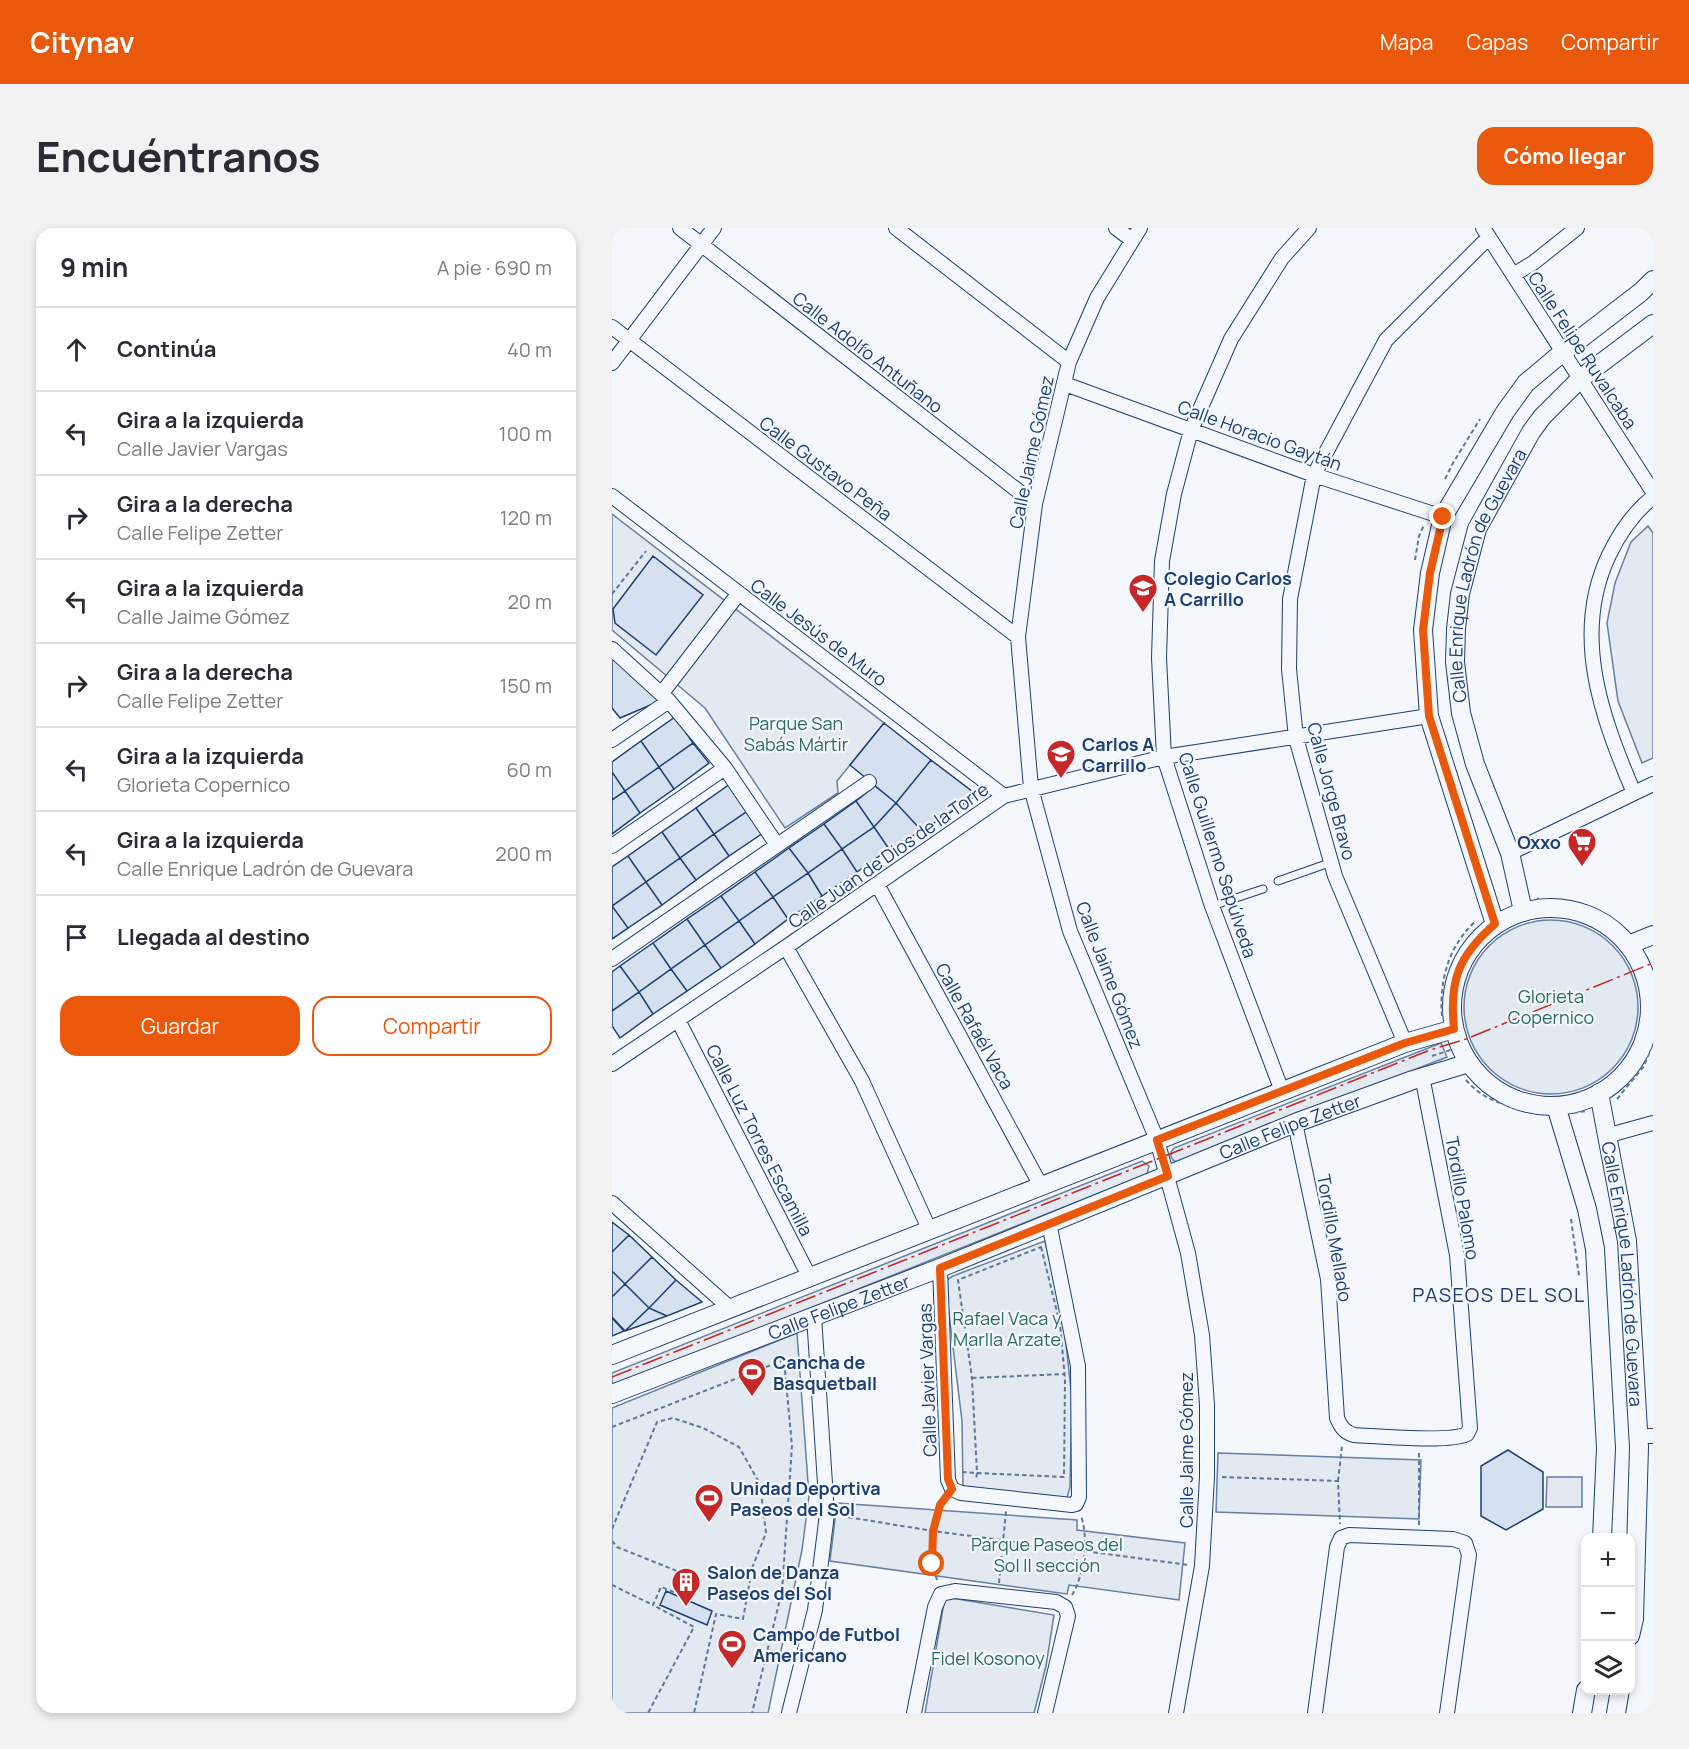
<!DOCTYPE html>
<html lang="es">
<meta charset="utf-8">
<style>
body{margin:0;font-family:Manrope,sans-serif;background:#f2f2f3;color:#2b2b33}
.controls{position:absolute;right:18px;bottom:18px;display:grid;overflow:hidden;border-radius:12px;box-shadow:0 3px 9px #0003}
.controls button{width:54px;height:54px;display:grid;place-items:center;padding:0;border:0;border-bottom:2px solid #e1e1e2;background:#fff;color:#2b2b33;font:30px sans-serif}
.stop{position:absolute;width:18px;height:18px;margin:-14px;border:4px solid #ea580c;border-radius:50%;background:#fff}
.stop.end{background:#ea580c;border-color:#fff;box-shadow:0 2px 6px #0008}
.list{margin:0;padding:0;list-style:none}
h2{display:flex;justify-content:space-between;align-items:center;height:78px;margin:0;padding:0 24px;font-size:26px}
h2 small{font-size:20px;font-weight:400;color:#7c7c81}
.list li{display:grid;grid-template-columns:39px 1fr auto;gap:18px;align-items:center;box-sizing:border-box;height:84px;padding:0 24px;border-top:2px solid #e1e1e2}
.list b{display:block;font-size:22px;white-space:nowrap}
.list p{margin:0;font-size:20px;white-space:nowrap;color:#7c7c81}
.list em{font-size:20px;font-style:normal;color:#7c7c81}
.actions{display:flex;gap:12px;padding:18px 24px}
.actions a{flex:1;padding:14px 0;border:2px solid #ea580c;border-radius:18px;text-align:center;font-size:21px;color:#ea580c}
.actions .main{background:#ea580c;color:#fff}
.icon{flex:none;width:33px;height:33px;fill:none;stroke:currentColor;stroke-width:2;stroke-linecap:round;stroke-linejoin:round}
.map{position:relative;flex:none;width:1041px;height:1485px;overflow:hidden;border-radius:18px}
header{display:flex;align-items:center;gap:36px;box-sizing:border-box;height:84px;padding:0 30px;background:#ea580c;color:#fff}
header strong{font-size:28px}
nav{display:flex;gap:33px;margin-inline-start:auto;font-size:21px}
.intro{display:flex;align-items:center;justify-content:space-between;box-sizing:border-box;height:144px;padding:0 36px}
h1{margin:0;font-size:42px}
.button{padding:15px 27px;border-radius:18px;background:#ea580c;color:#fff;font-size:21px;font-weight:700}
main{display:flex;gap:36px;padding:0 36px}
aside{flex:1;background:#fff;border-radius:18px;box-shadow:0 3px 9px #0003}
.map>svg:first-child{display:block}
</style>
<header>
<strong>Citynav</strong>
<nav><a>Mapa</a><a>Capas</a><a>Compartir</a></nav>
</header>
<div class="intro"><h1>Encuéntranos</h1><a class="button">Cómo llegar</a></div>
<main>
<aside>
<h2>9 min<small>A pie · 690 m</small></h2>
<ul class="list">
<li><svg class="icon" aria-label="ahead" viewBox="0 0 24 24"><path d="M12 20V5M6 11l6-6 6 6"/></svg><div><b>Continúa</b></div><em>40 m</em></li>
<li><svg class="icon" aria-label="left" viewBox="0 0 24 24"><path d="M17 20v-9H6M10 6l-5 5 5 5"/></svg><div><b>Gira a la izquierda</b><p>Calle Javier Vargas</p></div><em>100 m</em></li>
<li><svg class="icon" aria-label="right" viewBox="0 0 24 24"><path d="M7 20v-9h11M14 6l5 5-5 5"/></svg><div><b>Gira a la derecha</b><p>Calle Felipe Zetter</p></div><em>120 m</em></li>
<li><svg class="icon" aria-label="left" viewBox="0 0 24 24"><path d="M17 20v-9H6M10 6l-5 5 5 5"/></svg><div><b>Gira a la izquierda</b><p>Calle Jaime Gómez</p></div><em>20 m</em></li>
<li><svg class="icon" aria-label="right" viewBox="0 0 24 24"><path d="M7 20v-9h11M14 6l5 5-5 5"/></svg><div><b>Gira a la derecha</b><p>Calle Felipe Zetter</p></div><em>150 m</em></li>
<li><svg class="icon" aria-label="left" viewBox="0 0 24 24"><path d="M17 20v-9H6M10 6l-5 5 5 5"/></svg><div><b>Gira a la izquierda</b><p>Glorieta Copernico</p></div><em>60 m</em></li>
<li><svg class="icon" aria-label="left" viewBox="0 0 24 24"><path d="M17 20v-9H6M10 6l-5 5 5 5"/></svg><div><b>Gira a la izquierda</b><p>Calle Enrique Ladrón de Guevara</p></div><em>200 m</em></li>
<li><svg class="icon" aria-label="arrive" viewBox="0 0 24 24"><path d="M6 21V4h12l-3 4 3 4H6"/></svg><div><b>Llegada al destino</b></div></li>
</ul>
<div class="actions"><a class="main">Guardar</a><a>Compartir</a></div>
</aside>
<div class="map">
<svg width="1041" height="1485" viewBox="0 0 1041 1485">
<rect width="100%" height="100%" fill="#f4f7fb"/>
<path fill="#e3e9f0" stroke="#687fa3" stroke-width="1.5" d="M0,286L272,495L225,553L226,565L173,600L93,480L0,402Z
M1036,298L1041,305V530L1030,535L1006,473L995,395L1003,355L1019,314Z
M852 779a87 87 0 1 1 174 0a87 87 0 1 1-174 0Z
M829,815L835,829L567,934L562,933L559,929V924L562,920Z
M530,933L537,938L535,946L0,1159V1145Z
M433,1013L451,1090L460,1170L458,1259L455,1270L351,1260L350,1193L333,1053L341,1048Z
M185,1105L197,1268L190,1322L156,1485H0V1180Z
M606,1225L809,1232L807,1291L604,1284Z
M935,1249H970V1279H934Z
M225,1275L465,1292V1302L573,1315L567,1372L457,1357L455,1366L218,1333Z
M333,1369L442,1387L434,1438L422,1485H313Z"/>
<path fill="#d5e0f0" stroke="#1d3f73" stroke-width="1.5" d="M41,328L91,367L44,427L3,395L1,381Z
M0,428L48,473L8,490L0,480Z
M63,489L81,515L47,539L29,513Z
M272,495L319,532L284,575L238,537Z
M29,513L47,539L13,563L0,544V534Z
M81,515L97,535L62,561L47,539Z
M319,532L365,567L310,603L284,575Z
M47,539L62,561L28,585L13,563Z
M0,544L13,563L0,572Z
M118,556L137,582L102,606L84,580Z
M263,558L284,575L262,599L244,573Z
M13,563L28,585L0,606V572Z
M244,573L262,599L230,621L212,596Z
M284,575L310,603L277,621L262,599Z
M84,580L102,606L68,630L50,604Z
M137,582L151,605L117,628L102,606Z
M212,596L230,621L196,645L177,620Z
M262,599L277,621L245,644L230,621Z
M50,604L68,630L34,654L16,628Z
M102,606L117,628L84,652L68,630Z
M177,620L196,645L161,669L143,644Z
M230,621L245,644L210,668L196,645Z
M16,628L34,654L0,678V639Z
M68,630L84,652L50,677L34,654Z
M143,644L161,669L127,693L109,668Z
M196,645L210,668L176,691L161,669Z
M34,654L50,677L16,700L0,678Z
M109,668L127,693L93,717L75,691Z
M161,669L176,691L143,716L127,693Z
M0,678L16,700L0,711Z
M75,691L93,717L59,741L41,715Z
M127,693L143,716L109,740L93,717Z
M41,715L59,741L27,764L8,738Z
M93,717L109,740L75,763L59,741Z
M8,738L27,764L0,783V744Z
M59,741L75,763L41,786L27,764Z
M27,764L41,786L8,810L0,798V783Z
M0,994L17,1007L0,1024Z
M17,1007L40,1029L13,1056L0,1043V1024Z
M40,1029L64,1052L37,1080L13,1056Z
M0,1043L13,1056L0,1069Z
M64,1052L90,1074L55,1088L37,1080Z
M13,1056L37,1080L13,1103L0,1089V1069Z
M37,1080L55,1088L13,1103Z
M0,1090L12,1103L0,1108Z
M896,1222L931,1244V1281L894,1302L869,1288V1238Z
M54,1363L100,1383L95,1397L48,1377Z"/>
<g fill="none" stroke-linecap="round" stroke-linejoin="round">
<g stroke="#1d3f73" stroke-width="9">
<path id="lane" d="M666,653L720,634
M600,678L651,661"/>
</g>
<g stroke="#1d3f73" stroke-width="16">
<path id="street" d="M68,0L423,276
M284,0L457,134
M504,0L520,12
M528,0L485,70L457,134L423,276L406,409L419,560L458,703L545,912L576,1025L590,1107L595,1177V1249L590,1338L564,1485
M871,0L1041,264
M901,47L921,35L965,0
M0,99L406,409
M0,135L102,0
M453,156L702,247L831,289
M0,268L392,568
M0,421L57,473L113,540L165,617
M50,465L127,365
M0,512L57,473
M1022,565C990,490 959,407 997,327C1008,304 1021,285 1041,269
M0,618L113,540
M898,625L1041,556
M265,656L429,958
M174,719L250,853L318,1003
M0,731L257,554
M66,792L197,1048
M793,815L723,648L684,510L677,441L678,371L702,247L774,112L877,9
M0,836L174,719L392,568L552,529L817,488
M670,863L600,678L552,529L547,430L550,333L562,266L579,202L619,111L670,30L697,0
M683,895L716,1051L725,1190C729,1199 732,1204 742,1207C765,1208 838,1215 855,1206L858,1200L845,1027L810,848
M994,908L1041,895
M0,975L119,1081
M328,1040L336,1252L340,1261L349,1265L460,1277L464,1276L467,1269L466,1138L437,995
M1026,1208H1041
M177,1485L203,1382L215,1286L202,1088
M302,1485L323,1379L329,1366L343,1363L444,1374L453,1379L456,1388L433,1485
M703,1485L725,1319L729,1310L737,1307L841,1311L853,1315L857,1327L835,1485"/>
</g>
<g stroke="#1d3f73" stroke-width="20">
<g id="secondary">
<circle cx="939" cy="779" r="99"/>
<path id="s1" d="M911,683L898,625L863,536L849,485L843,434L844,401L848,366L865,301L919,204L930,189L968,151L1041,96"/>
<path d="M883,696L817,488L811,402L818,345L831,289L893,184L914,155L951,124L1029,64L1041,52"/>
<path d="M1016,717L1041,707"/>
<path id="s2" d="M987,865L1015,1013L1027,1219L1022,1391L1018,1408"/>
<path d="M944,878L975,981L983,1021L994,1220L990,1310"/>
<path d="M0,1127L793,815L842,801"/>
<path id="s3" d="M0,1166L328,1040L683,895L801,852L857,835"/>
<path d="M970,1485L974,1462"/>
<path d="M1004,1485L1008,1462"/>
</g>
</g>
<path stroke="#5e769c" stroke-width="2" stroke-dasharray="4.5 3" stroke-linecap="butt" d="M833,251L841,235L868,191
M803,332L807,308L812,297
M0,366L34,323
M925,670L928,672C953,671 996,683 1013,702
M1032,728L1041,754
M830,788C827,752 837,717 864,693
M820,828L848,819
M854,852C873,875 901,879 929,886
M1005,871L1032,838L1041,815
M961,885L974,883
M959,991L967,1048
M429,1019L448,1096L453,1151L452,1249L365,1245L360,1150L346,1052Z
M360,1150L453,1146
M0,1199L172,1132L180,1218L170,1363L140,1485
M350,1244L365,1245L364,1252
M610,1249L726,1253L728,1296
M726,1253L730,1218
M229,1288L321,1303L577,1337
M807,1297V1225
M0,1301L45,1194L61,1190L91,1200L127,1219L148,1256L154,1305L140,1340L131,1391L104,1386L82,1485
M0,1313L5,1319L80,1349L72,1368L49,1359L41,1377L82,1399L36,1485
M325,1352C318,1328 317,1291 333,1271
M387,1355L394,1283
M0,1357L41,1377
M460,1367C472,1348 477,1309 469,1288"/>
<use href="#lane" stroke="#f4f7fb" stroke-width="7"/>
<use href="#street" stroke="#f4f7fb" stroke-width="14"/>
<use href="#secondary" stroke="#f4f7fb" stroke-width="18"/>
<path stroke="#c62828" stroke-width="1.5" stroke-dasharray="21 4.5 3 4.5" stroke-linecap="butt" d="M0,1149L818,822L854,811L1041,735"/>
</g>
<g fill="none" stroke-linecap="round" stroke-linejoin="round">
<path stroke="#ea580c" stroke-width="8" d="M320,1336L321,1303L328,1277L340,1261L336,1251L328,1040L556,948L545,912L793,815L842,801C837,753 846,728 883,696L817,488L811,402L818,345L831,289"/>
</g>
<defs>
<g id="school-pin" transform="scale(1.5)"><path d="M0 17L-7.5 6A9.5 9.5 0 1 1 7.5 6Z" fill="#c62828" stroke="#f4f7fb"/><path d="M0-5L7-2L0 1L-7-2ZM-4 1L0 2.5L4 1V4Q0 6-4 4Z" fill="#fff"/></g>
<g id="supermarket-pin" transform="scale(1.5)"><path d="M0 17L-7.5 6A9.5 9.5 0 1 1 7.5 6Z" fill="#c62828" stroke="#f4f7fb"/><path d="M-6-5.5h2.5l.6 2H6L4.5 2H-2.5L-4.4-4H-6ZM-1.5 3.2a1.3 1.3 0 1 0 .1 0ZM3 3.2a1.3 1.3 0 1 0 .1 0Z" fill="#fff"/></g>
<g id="stadium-pin" transform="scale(1.5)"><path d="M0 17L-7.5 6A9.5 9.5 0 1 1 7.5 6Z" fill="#c62828" stroke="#f4f7fb"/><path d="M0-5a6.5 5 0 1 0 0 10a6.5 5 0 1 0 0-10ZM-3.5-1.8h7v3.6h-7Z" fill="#fff"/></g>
<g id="building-pin" transform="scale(1.5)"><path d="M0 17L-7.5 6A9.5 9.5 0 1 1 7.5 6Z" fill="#c62828" stroke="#f4f7fb"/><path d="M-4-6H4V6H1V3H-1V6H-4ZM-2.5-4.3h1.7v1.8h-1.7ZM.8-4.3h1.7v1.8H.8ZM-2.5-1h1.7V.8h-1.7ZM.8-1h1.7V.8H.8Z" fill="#fff"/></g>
</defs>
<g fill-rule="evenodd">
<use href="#school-pin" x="531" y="360"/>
<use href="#school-pin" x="449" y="526"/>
<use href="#supermarket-pin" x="970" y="614"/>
<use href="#stadium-pin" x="140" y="1144"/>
<use href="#stadium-pin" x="97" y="1270"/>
<use href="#building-pin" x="74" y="1354"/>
<use href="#stadium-pin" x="120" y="1416"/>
</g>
<g text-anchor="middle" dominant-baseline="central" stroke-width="4.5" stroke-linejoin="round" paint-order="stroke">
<g font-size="18" fill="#1d3f73" stroke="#f4f7fb">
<text transform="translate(971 122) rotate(57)">Calle Felipe Ruvalcaba</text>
<text transform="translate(256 124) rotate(38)">Calle Adolfo Antuñano</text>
<text transform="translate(648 207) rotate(20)">Calle Horacio Gaytán</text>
<text transform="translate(419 224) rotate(-78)">Calle Jaime Gómez</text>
<text transform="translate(214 240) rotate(37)">Calle Gustavo Peña</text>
<text stroke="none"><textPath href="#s1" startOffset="352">Calle Enrique Ladrón de Guevara</textPath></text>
<text transform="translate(207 404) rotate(37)">Calle Jesús de Muro</text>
<text transform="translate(720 563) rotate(75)">Calle Jorge Bravo</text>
<text transform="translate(276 627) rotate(-35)">Calle Juan de Dios de la Torre</text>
<text transform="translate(606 627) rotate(72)">Calle Guillermo Sepúlveda</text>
<text transform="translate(498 747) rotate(69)">Calle Jaime Gómez</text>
<text transform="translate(363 798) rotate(61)">Calle Rafaél Vaca</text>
<text stroke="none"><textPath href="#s3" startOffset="729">Calle Felipe Zetter</textPath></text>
<text transform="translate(148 912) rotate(63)">Calle Luz Torres Escamilla</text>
<text transform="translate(851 970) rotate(80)">Tordillo Palomo</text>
<text transform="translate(723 1010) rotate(80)">Tordillo Mellado</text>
<text stroke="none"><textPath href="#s2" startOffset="183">Calle Enrique Ladrón de Guevara</textPath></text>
<text stroke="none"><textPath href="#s3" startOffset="243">Calle Felipe Zetter</textPath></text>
<text transform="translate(315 1152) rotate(-92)">Calle Javier Vargas</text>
<text transform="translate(574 1222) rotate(-90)">Calle Jaime Gómez</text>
</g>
<g font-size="18" font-weight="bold" fill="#1d3f73" stroke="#f4f7fb" text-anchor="start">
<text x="552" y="350">Colegio Carlos<tspan x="552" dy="21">A Carrillo</tspan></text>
<text x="470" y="516">Carlos A<tspan x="470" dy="21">Carrillo</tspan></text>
<text x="949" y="614" text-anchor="end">Oxxo</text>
<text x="161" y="1134">Cancha de<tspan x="161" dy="21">Basquetball</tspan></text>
<text x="118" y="1260">Unidad Deportiva<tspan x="118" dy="21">Paseos del Sol</tspan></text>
<text x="95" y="1344">Salon de Danza<tspan x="95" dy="21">Paseos del Sol</tspan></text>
<text x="141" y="1406">Campo de Futbol<tspan x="141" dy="21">Americano</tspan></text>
</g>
<g font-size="18" fill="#2c6c60" stroke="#f4f7fb">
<text x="184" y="495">Parque San<tspan x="184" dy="21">Sabás Mártir</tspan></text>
<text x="939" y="768">Glorieta<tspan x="939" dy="21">Copernico</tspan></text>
<text x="395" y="1090">Rafael Vaca y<tspan x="395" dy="21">Marlla Arzate</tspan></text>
<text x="435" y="1316">Parque Paseos del<tspan x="435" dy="21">Sol II sección</tspan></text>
<text x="376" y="1430">Fidel Kosonoy</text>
</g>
<g font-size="20" letter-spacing="1.5" fill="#1d3f73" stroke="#f4f7fb">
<text x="887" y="1066">PASEOS DEL SOL</text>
</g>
</g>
</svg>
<div class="controls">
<button>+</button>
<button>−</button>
<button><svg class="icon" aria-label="layers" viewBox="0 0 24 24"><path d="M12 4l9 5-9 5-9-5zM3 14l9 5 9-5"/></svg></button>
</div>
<div class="stop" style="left:320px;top:1336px"></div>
<div class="stop end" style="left:831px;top:289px"></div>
</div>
</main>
